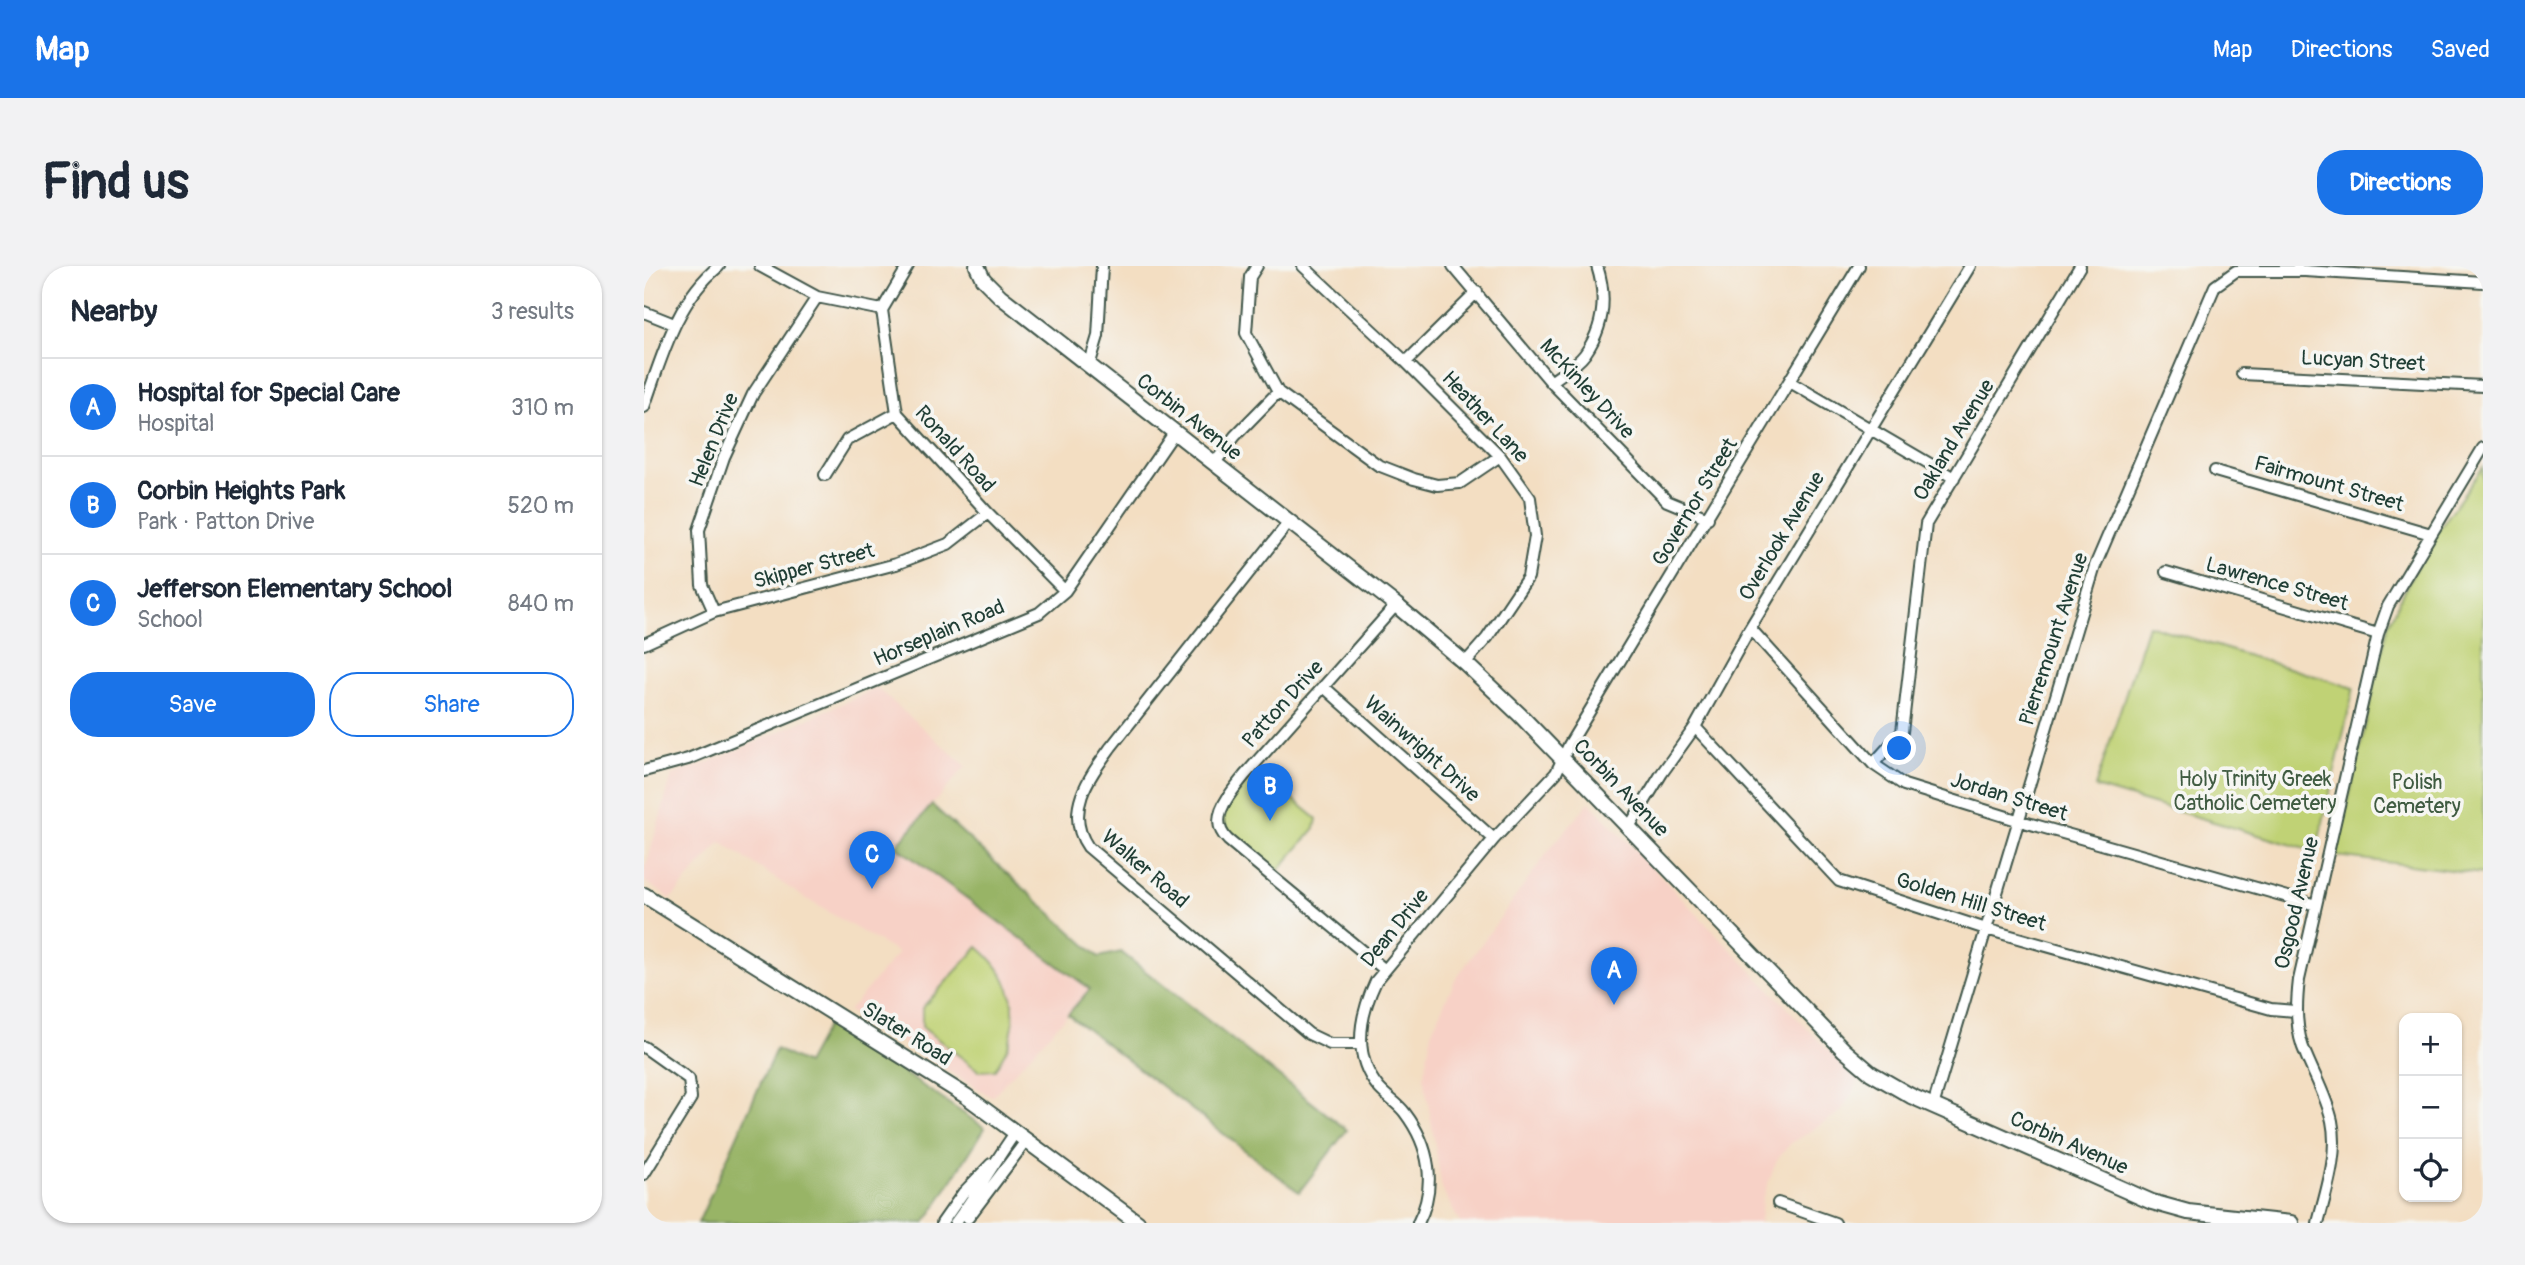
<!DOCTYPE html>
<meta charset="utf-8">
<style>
body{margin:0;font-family:Pangolin,sans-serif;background:#f2f2f3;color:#1f2937}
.controls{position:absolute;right:21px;bottom:21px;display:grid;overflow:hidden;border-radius:14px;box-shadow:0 2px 5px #0004}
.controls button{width:63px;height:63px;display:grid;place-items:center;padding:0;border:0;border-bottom:2px solid #e0e1e3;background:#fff;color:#1f2937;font:35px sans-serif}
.you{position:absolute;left:1256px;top:483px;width:24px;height:24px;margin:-18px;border:5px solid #fff;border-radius:50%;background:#1a73e8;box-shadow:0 0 0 10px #1a73e833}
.badge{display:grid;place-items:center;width:46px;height:46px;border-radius:50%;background:#1a73e8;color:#fff;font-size:23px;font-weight:700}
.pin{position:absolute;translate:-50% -58px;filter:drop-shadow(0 2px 4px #0008)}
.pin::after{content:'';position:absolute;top:37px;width:24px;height:21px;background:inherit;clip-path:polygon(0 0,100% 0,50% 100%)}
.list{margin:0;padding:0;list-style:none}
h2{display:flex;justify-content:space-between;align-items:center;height:91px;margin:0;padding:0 28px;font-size:30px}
h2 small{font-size:23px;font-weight:400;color:#747a83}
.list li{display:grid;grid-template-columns:46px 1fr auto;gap:21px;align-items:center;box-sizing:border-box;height:98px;padding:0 28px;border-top:2px solid #e0e1e3}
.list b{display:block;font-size:26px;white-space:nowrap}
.list p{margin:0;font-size:23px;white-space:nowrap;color:#747a83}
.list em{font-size:23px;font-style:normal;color:#747a83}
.actions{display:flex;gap:14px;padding:21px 28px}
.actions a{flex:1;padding:16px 0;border:2px solid #1a73e8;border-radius:28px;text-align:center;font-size:24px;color:#1a73e8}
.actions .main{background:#1a73e8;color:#fff}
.icon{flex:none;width:38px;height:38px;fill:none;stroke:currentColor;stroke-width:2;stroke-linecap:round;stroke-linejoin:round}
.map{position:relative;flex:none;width:1839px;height:957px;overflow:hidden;border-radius:28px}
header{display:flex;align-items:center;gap:42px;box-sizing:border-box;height:98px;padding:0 35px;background:#1a73e8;color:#fff}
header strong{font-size:33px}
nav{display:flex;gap:38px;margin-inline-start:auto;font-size:24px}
.intro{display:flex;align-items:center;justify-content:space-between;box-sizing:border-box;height:168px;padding:0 42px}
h1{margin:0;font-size:49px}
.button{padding:18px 32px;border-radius:28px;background:#1a73e8;color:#fff;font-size:24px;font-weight:700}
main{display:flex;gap:42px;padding:0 42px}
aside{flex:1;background:#fff;border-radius:28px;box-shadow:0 2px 5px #0004}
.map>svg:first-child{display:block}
</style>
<header>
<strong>Map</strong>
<nav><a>Map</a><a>Directions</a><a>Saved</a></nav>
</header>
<div class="intro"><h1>Find us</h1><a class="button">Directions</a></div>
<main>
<aside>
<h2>Nearby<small>3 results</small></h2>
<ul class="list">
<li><span class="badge">A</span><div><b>Hospital for Special Care</b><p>Hospital</p></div><em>310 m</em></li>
<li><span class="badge">B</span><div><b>Corbin Heights Park</b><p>Park · Patton Drive</p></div><em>520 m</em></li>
<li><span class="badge">C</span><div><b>Jefferson Elementary School</b><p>School</p></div><em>840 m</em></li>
</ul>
<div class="actions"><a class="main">Save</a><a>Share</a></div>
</aside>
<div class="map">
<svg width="1839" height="957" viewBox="0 0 1839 957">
<rect width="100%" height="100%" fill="#f6f6f2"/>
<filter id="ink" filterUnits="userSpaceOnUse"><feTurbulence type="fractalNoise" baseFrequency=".0143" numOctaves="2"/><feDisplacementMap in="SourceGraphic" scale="14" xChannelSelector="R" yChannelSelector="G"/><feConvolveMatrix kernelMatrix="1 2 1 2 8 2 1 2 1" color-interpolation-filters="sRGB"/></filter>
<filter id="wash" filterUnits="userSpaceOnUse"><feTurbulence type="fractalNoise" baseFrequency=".00686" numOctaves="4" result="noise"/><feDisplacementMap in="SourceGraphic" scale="28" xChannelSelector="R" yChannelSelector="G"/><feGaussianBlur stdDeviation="1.57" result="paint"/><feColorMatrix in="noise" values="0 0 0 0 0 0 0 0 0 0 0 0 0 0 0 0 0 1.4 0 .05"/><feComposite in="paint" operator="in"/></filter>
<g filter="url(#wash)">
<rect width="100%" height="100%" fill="#f3dec2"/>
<path fill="#f7d1c6" d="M233,422L322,500L252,580L446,724L348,831L204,745L254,687L159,631L77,576L27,633L0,615V607L28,509L66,496Z
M945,536L1182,782L1216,812L1198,845L1146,878L1133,894L1118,933L1116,957H816L798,923L780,811L788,764L811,714L906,583Z"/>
<path fill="#c0d274" stroke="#708854" stroke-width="2" d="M1839,201V608L1692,590L1744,359L1769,307L1796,262Z
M1504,359L1710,422L1672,586L1451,521Z
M616,506L673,553L671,562L635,604L627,603L588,570L579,555L582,540L610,508Z
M334,681C363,705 376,736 366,774C364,784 356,794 351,804L335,805L278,761V742Z"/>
<path fill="#98b466" stroke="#5c784d" stroke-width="2" d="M288,539L455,691L477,686L703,864L655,926L424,748L446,723L252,580Z
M185,756L341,862L281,957H54L132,783L162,798Z"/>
</g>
<g filter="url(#ink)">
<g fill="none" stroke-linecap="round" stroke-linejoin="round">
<g stroke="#3f5549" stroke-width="14">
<path id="minor" d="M116,0L173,31L238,44
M264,0L238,44L253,147L344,247L421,325
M613,0L606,11L602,67L634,126L734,199L770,213L793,219L816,217L856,190
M659,0L762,96L856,190L886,232L891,270L884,311L843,372L821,397
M809,0L907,116L1023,235L1064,252
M0,46L30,58
M762,96L833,26
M445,100L454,70L458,0
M1598,108L1839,120
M907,116C917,108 933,99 941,88C960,61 963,31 953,0
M1146,116L1310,212
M0,141C18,91 32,35 75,0
M570,198L591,170L634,126
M1571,205L1787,268
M181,209L203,174L253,147
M645,256L467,481C446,510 419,545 444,581L665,768L686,778H717
M1522,306L1734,368
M70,346L58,319L55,264L80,191L109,128L173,31
M1106,362L1229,498L1260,519L1373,554L1672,639
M0,378L70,346L252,298L304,278L344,247
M680,421L850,573
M1051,461L1195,615L1342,663L1627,743L1651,745
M1229,498L1258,466L1282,258L1436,0
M0,505L44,493L395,347L421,325L530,167
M985,561L1018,507L1051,461L1106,362L1326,0
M741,704L584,574C562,553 586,528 600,510L752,339
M0,781L45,813L47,832L0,908
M1289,840L1451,300L1571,20L1592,5H1661L1839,16
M1134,937L1191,957
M324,952L382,875
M298,957L319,927L347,898
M311,957C333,928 350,896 371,867
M774,957C793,920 786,880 761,847C754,837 742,831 734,821C708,789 716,749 732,715L850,573L912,507L925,479L1215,0
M1674,957C1682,925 1695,888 1688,855C1683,832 1671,811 1662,789C1651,765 1652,740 1655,714L1734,368L1744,340L1839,182"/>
</g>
<g stroke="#3f5549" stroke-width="18">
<path id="major" d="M333,0L339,13L356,30L752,339L821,397L876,449L1200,784L1227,807L1267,830L1508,936L1544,946L1647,957
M0,629L322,830L494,957"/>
</g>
<use href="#minor" stroke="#fff" stroke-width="10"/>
<use href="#major" stroke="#fff" stroke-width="14"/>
</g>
</g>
<g text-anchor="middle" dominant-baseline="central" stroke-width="7" stroke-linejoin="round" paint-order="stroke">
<g font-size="21" fill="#1f3d34" stroke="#f6f6f2">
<text transform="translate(1719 95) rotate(3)">Lucyan Street</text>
<text transform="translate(943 123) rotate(47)">McKinley Drive</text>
<text transform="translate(545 151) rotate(38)">Corbin Avenue</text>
<text transform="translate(841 151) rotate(47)">Heather Lane</text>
<text transform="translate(70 174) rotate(-68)">Helen Drive</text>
<text transform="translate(1310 174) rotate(-59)">Oakland Avenue</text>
<text transform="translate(311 183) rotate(48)">Ronald Road</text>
<text transform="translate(1685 218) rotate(16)">Fairmount Street</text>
<text transform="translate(1051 236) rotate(-59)">Governor Street</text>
<text transform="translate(1138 270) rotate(-59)">Overlook Avenue</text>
<text transform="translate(170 300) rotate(-15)">Skipper Street</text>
<text transform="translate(1633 318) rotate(16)">Lawrence Street</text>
<text transform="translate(295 367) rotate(-23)">Horseplain Road</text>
<text transform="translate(1410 373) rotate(-72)">Pierremount Avenue</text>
<text transform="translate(639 438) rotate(-48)">Patton Drive</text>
<text transform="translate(778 483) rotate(42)">Wainwright Drive</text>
<text transform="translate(977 522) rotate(46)">Corbin Avenue</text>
<text transform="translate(1365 531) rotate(17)">Jordan Street</text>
<text transform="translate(501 603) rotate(41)">Walker Road</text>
<text transform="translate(1327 636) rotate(17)">Golden Hill Street</text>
<text transform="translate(1653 637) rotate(-77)">Osgood Avenue</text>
<text transform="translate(751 662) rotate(-51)">Dean Drive</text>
<text transform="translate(263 768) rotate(32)">Slater Road</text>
<text transform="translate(1425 877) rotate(24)">Corbin Avenue</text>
</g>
<g font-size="21" fill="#3f5b41" stroke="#f6f6f2">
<text x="1611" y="513">Holy Trinity Greek<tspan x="1611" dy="24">Catholic Cemetery</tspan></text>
<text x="1773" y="516">Polish<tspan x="1773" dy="24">Cemetery</tspan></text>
</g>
</g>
</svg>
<div class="controls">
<button>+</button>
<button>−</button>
<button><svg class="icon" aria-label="locate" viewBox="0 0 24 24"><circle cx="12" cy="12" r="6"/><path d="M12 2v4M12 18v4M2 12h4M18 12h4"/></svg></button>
</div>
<div class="you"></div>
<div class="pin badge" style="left:970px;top:739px">A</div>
<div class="pin badge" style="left:626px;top:555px">B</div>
<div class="pin badge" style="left:228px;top:623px">C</div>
</div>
</main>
